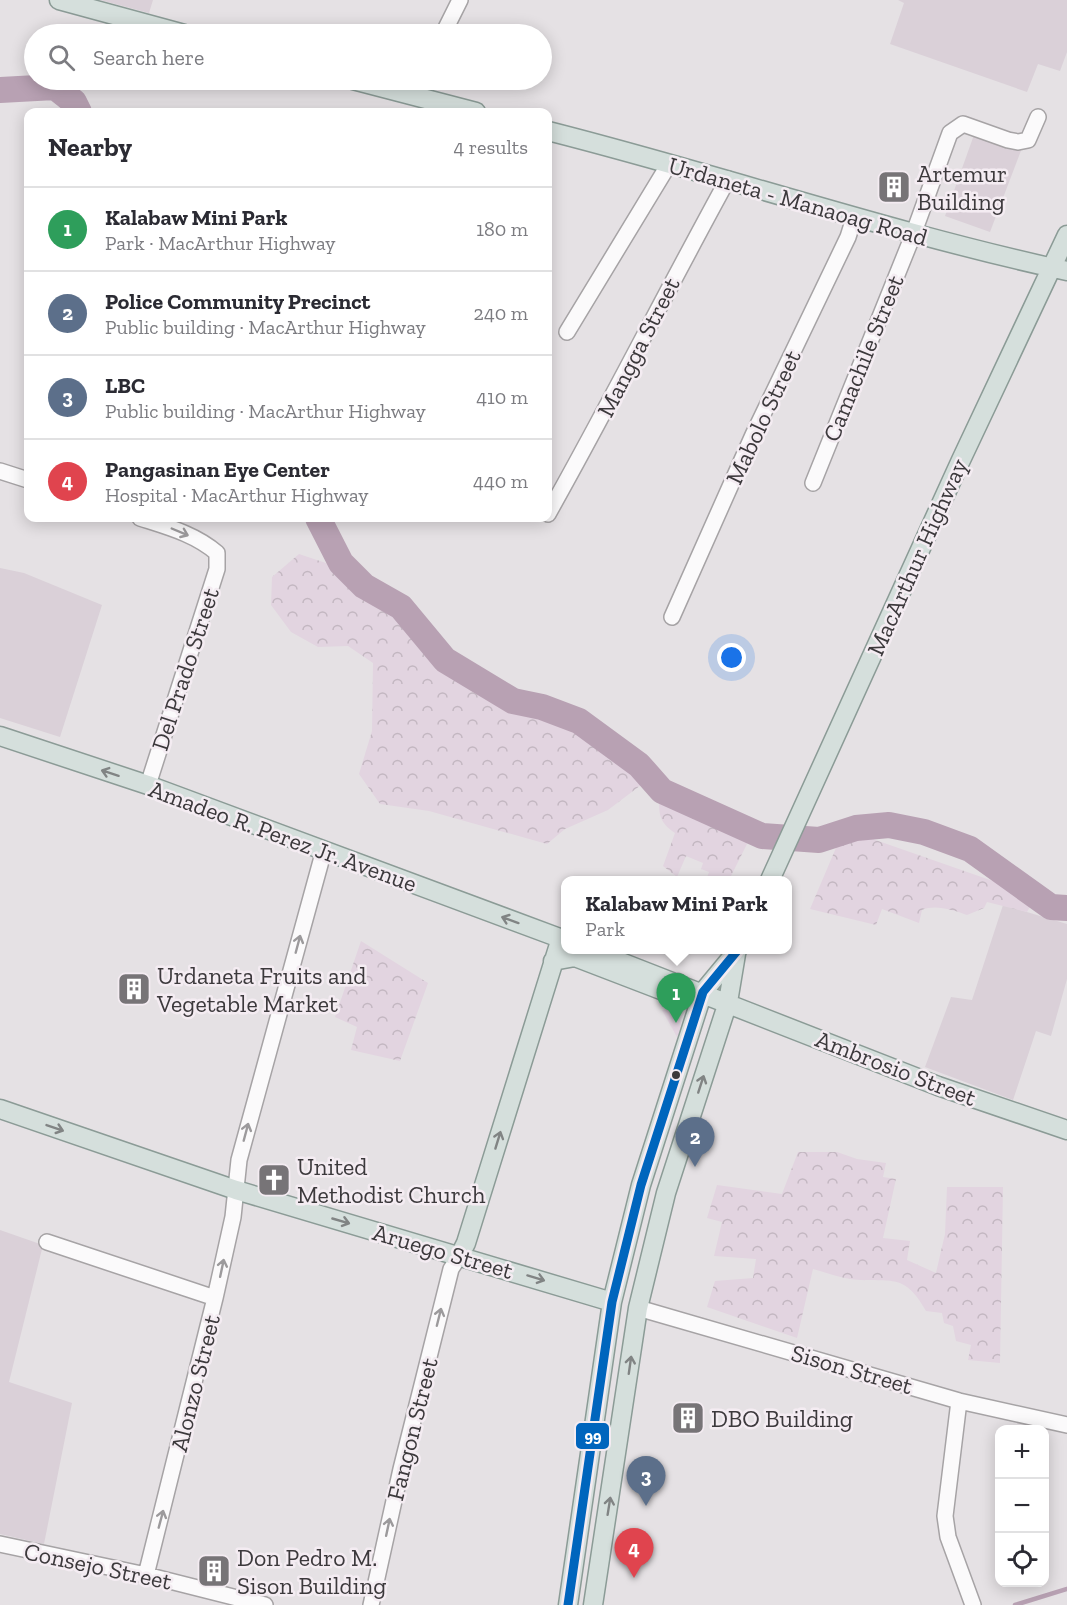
<!DOCTYPE html>
<meta charset="utf-8">
<style>
body{margin:0;font-family:"Zilla Slab",serif;background:#f7f7f7;color:#2b2b33}
.controls{position:absolute;right:18px;bottom:18px;display:grid;overflow:hidden;border-radius:12px;box-shadow:0 3px 15px #0003}
.controls button{width:54px;height:54px;display:grid;place-items:center;padding:0;border:0;border-bottom:2px solid #e1e1e2;background:#fff;color:#2b2b33;font:30px sans-serif}
.you{position:absolute;left:732px;top:658px;width:21px;height:21px;margin:-15px;border:4px solid #fff;border-radius:50%;background:#1a73e8;box-shadow:0 0 0 9px #1a73e833}
.badge{display:grid;place-items:center;width:39px;height:39px;border-radius:50%;background:#777477;color:#fff;font-size:20px;font-weight:700}
.pin{position:absolute;translate:-50% -50px;filter:drop-shadow(0 2px 3px #0008)}
.pin::after{content:'';position:absolute;top:32px;width:21px;height:18px;background:inherit;clip-path:polygon(0 0,100% 0,50% 100%)}
.popup{position:absolute;left:561px;top:876px;width:231px;height:78px;box-sizing:border-box;display:grid;place-content:center;border-radius:12px;background:#fff;filter:drop-shadow(0 2px 4px #0005);font-size:20px;white-space:nowrap;color:#7c7c81}
.popup b{font-size:22px;color:#2b2b33}
.popup::after{content:'';position:absolute;left:50%;top:100%;margin-left:-12px;border:12px solid transparent;border-top-color:#fff}
.list{margin:0;padding:0;list-style:none}
h2{display:flex;justify-content:space-between;align-items:center;height:78px;margin:0;padding:0 24px;font-size:26px}
h2 small{font-size:20px;font-weight:400;color:#7c7c81}
.list li{display:grid;grid-template-columns:39px 1fr auto;gap:18px;align-items:center;box-sizing:border-box;height:84px;padding:0 24px;border-top:2px solid #e1e1e2}
.list b{display:block;font-size:22px;white-space:nowrap}
.list p{margin:0;font-size:20px;white-space:nowrap;color:#7c7c81}
.list em{font-size:20px;font-style:normal;color:#7c7c81}
.icon{flex:none;width:33px;height:33px;fill:none;stroke:currentColor;stroke-width:2;stroke-linecap:round;stroke-linejoin:round}
.map{position:relative;flex:none;width:1067px;height:1605px;overflow:hidden}
.search{position:absolute;background:#fff;box-shadow:0 3px 15px #0003;left:24px;top:24px;width:528px;height:66px;display:flex;align-items:center;gap:15px;box-sizing:border-box;padding:0 21px;border-radius:33px;color:#7c7c81;font-size:22px}
.panel{position:absolute;background:#fff;box-shadow:0 3px 15px #0003;left:24px;top:108px;width:528px;height:414px;border-radius:12px}
.map>svg:first-child{display:block}
</style>
<div class="map">
<svg width="1067" height="1605" viewBox="0 0 1067 1605">
<defs>
<pattern id="forest-crowns" width="20" height="18" patternUnits="userSpaceOnUse" patternTransform="scale(1.5)"><rect width="20" height="18" fill="#e2d4e0"/><path d="M2 6a3 3 0 1 1 6 0M12 15a3 3 0 1 1 6 0" fill="none" stroke="#c3b7c1"/></pattern>
</defs>
<rect width="100%" height="100%" fill="#e5e1e4"/>
<path fill="#dad0d8" d="M100,0H153L149,13Z
M898,0H1067V52L1060,71L1038,64L1027,92L890,44L904,3Z
M975,132L1022,148L990,232L945,216Z
M0,568L24,573L102,605L60,737L0,718Z
M1003,905L1067,924V979L1051,1036L1036,1031L1013,1100L925,1067L951,997L972,1000Z
M0,1230L43,1245L9,1382L72,1403L44,1544L0,1534Z"/>
<path fill="url(#forest-crowns)" d="M299,554L326,563L406,619L432,654L487,689L522,707L537,708L566,719L592,734L645,782L608,810L565,829L547,844L429,811L380,804L359,774L372,731L373,663L348,646L318,647L291,632L271,605L272,577Z
M659,796L751,836L729,880H706L709,872L701,869L703,863L686,856L677,877L663,866L675,833C659,822 659,815 659,796Z
M844,829L1036,896L1027,912L987,902L984,908L967,915C953,910 935,904 922,910L919,923L882,909L876,925L810,909Z
M361,941L428,983L400,1061L351,1050L357,1027L335,1017Z
M798,1152H837L857,1159L886,1163L883,1177L896,1179L883,1238L910,1241L907,1260L936,1273L945,1234L947,1187H1003L1000,1363L968,1360L971,1345L956,1341L953,1326L944,1323L942,1313L926,1311C903,1270 890,1284 850,1279C837,1277 825,1272 813,1269L797,1338L707,1307L715,1281L753,1278L756,1259L714,1256L722,1222L707,1218L717,1185L782,1194Z"/>
<path fill="#e2d4e0" d="M671,1009C683,1017 683,1025 677,1037L662,1010Z"/>
<g fill="none" stroke-linecap="round" stroke-linejoin="round">
<path stroke="#b8a1b3" stroke-width="4.5" d="M1015,1605L1067,1589"/>
<path stroke="#b8a1b3" stroke-width="26" d="M0,90L55,87L74,102L79,112
M318,518L341,563L364,586L401,607L445,660L513,701L542,707L579,721L639,765L662,791L762,836L819,840L856,828L889,825L924,832L970,849L1051,907L1067,908"/>
<g stroke="#a6a3a5" stroke-width="18">
<path id="minor" d="M443,34L460,0
M412,96L420,80
M567,332L669,164
M0,471L28,480
M813,483L913,235L950,133L963,124L1008,140L1018,142L1028,140L1038,117
M548,514C610,404 667,290 728,179
M140,518C168,527 195,534 217,553V569L148,785
M672,617L753,435L848,237L854,218
M47,1242L215,1298
M638,1308L959,1401L1067,1425
M959,1401L945,1516L948,1537L973,1605
M0,1544L146,1575L265,1605
M146,1575L215,1298L233,1217L239,1160L324,850
M371,1605L401,1469L451,1269L460,1255"/>
</g>
<g stroke="#8b9b96" stroke-width="21">
<path id="major" d="M59,0L184,34
M353,80L476,112
M548,131C722,175 892,233 1067,271
M0,736L148,785L565,940
M770,880L961,460L1067,235
M590,950L938,1086L1067,1130
M553,961L575,957L661,990L669,989L678,983
M0,1109L236,1190L612,1302
M460,1255L466,1243L561,938
M568,1605L612,1302L641,1185L703,992L737,951
M593,1605L638,1308L666,1193L728,1002L736,954"/>
</g>
<use href="#minor" stroke="#fbfafb" stroke-width="15"/>
<use href="#major" stroke="#d5dfdc" stroke-width="18"/>
<g stroke="#f4ecf2" stroke-width="14">
<path id="bus-1" d="M568,1605L612,1302L641,1185L703,992L737,951"/>
</g>
<use href="#bus-1" stroke="#0065bd" stroke-width="9"/>
</g>
<defs><path id="oneway-shaft" d="M-6 0H5M1.5-3L5.5 0L1.5 3" fill="none" stroke-width="1.6" stroke-linecap="round" stroke-linejoin="round" transform="scale(1.5)"/></defs>
<g stroke="#9c9a9c">
<use href="#oneway-shaft" transform="translate(180 532) rotate(23)"/>
<use href="#oneway-shaft" transform="translate(298 944) rotate(-75)"/>
<use href="#oneway-shaft" transform="translate(246 1132) rotate(-75)"/>
<use href="#oneway-shaft" transform="translate(222 1268) rotate(-78)"/>
<use href="#oneway-shaft" transform="translate(439 1317) rotate(-76)"/>
<use href="#oneway-shaft" transform="translate(161 1519) rotate(-75)"/>
<use href="#oneway-shaft" transform="translate(388 1527) rotate(-78)"/>
</g>
<g stroke="#818484">
<use href="#oneway-shaft" transform="translate(110 773) rotate(-162)"/>
<use href="#oneway-shaft" transform="translate(510 920) rotate(-160)"/>
<use href="#oneway-shaft" transform="translate(701 1084) rotate(-72)"/>
<use href="#oneway-shaft" transform="translate(55 1128) rotate(19)"/>
<use href="#oneway-shaft" transform="translate(498 1140) rotate(-73)"/>
<use href="#oneway-shaft" transform="translate(341 1221) rotate(16)"/>
<use href="#oneway-shaft" transform="translate(536 1278) rotate(17)"/>
<use href="#oneway-shaft" transform="translate(630 1365) rotate(-82)"/>
<use href="#oneway-shaft" transform="translate(609 1506) rotate(-81)"/>
</g>
<defs>
<g id="building-square" transform="scale(1.725)"><rect x="-9" y="-9" width="18" height="18" rx="4" fill="#777477" stroke="#f4ecf2"/><path d="M-4-6H4V6H1V3H-1V6H-4ZM-2.5-4.3h1.7v1.8h-1.7ZM.8-4.3h1.7v1.8H.8ZM-2.5-1h1.7V.8h-1.7ZM.8-1h1.7V.8H.8Z" fill="#fff"/></g>
<g id="church-square" transform="scale(1.725)"><rect x="-9" y="-9" width="18" height="18" rx="4" fill="#777477" stroke="#f4ecf2"/><path d="M-1.2-6h2.4v3.5h3.3v2.4h-3.3V6h-2.4V-.1h-3.3v-2.4h3.3Z" fill="#fff"/></g>
</defs>
<g fill-rule="evenodd">
<use href="#building-square" x="894" y="187"/>
<use href="#building-square" x="134" y="989"/>
<use href="#church-square" x="274" y="1180"/>
<use href="#building-square" x="688" y="1418"/>
<use href="#building-square" x="214" y="1571"/>
</g>
<circle fill="#3c393c" stroke="#f4ecf2" stroke-width="2" cx="676" cy="1075" r="5"/>
<g text-anchor="middle" dominant-baseline="central" stroke-width="5" stroke-linejoin="round" paint-order="stroke">
<g font-size="24" fill="#3c393c" stroke="#f4ecf2" text-anchor="start">
<text x="917" y="173">Artemur<tspan x="917" dy="28">Building</tspan></text>
<text x="157" y="975">Urdaneta Fruits and<tspan x="157" dy="28">Vegetable Market</tspan></text>
<text x="297" y="1166">United<tspan x="297" dy="28">Methodist Church</tspan></text>
<text x="711" y="1418">DBO Building</text>
<text x="237" y="1557">Don Pedro M.<tspan x="237" dy="28">Sison Building</tspan></text>
</g>
<g font-size="24" fill="#3c393c" stroke="#f4ecf2">
<text transform="translate(798 201) rotate(16)">Urdaneta - Manaoag Road</text>
<text transform="translate(638 347) rotate(-63)">Mangga Street</text>
<text transform="translate(863 358) rotate(-68)">Camachile Street</text>
<text transform="translate(763 417) rotate(-65)">Mabolo Street</text>
<text transform="translate(917 557) rotate(-66)">MacArthur Highway</text>
<text transform="translate(185 669) rotate(-72)">Del Prado Street</text>
<text transform="translate(283 836) rotate(20)">Amadeo R. Perez Jr. Avenue</text>
<text transform="translate(896 1068) rotate(21)">Ambrosio Street</text>
<text transform="translate(443 1251) rotate(16)">Aruego Street</text>
<text transform="translate(852 1369) rotate(16)">Sison Street</text>
<text transform="translate(195 1383) rotate(-76)">Alonzo Street</text>
<text transform="translate(412 1429) rotate(-76)">Fangon Street</text>
<text transform="translate(98 1566) rotate(12)">Consejo Street</text>
</g>
</g>
<rect stroke="#f4ecf2" stroke-width="2" x="575" y="1422" width="35" height="28" rx="6" fill="#0065bd"/>
<g font-size="16" text-anchor="middle" font-weight="bold" fill="#fff">
<text x="593" y="1442">99</text>
</g>
</svg>
<div class="controls">
<button>+</button>
<button>−</button>
<button><svg class="icon" aria-label="locate" viewBox="0 0 24 24"><circle cx="12" cy="12" r="6"/><path d="M12 2v4M12 18v4M2 12h4M18 12h4"/></svg></button>
</div>
<div class="you"></div>
<div class="pin badge" style="left:676px;top:1023px;background:#2e9e5b">1</div>
<div class="popup"><b>Kalabaw Mini Park</b>Park</div>
<div class="pin badge" style="left:695px;top:1167px;background:#5c6f8a">2</div>
<div class="pin badge" style="left:646px;top:1506px;background:#5c6f8a">3</div>
<div class="pin badge" style="left:634px;top:1578px;background:#e0444e">4</div>
<div class="search"><svg class="icon" aria-label="search" viewBox="0 0 24 24"><circle cx="10" cy="10" r="6"/><path d="M15 15l6 6"/></svg>Search here</div>
<section class="panel">
<h2>Nearby<small>4 results</small></h2>
<ul class="list">
<li><span class="badge" style="background:#2e9e5b">1</span><div><b>Kalabaw Mini Park</b><p>Park · MacArthur Highway</p></div><em>180 m</em></li>
<li><span class="badge" style="background:#5c6f8a">2</span><div><b>Police Community Precinct</b><p>Public building · MacArthur Highway</p></div><em>240 m</em></li>
<li><span class="badge" style="background:#5c6f8a">3</span><div><b>LBC</b><p>Public building · MacArthur Highway</p></div><em>410 m</em></li>
<li><span class="badge" style="background:#e0444e">4</span><div><b>Pangasinan Eye Center</b><p>Hospital · MacArthur Highway</p></div><em>440 m</em></li>
</ul>
</section>
</div>
